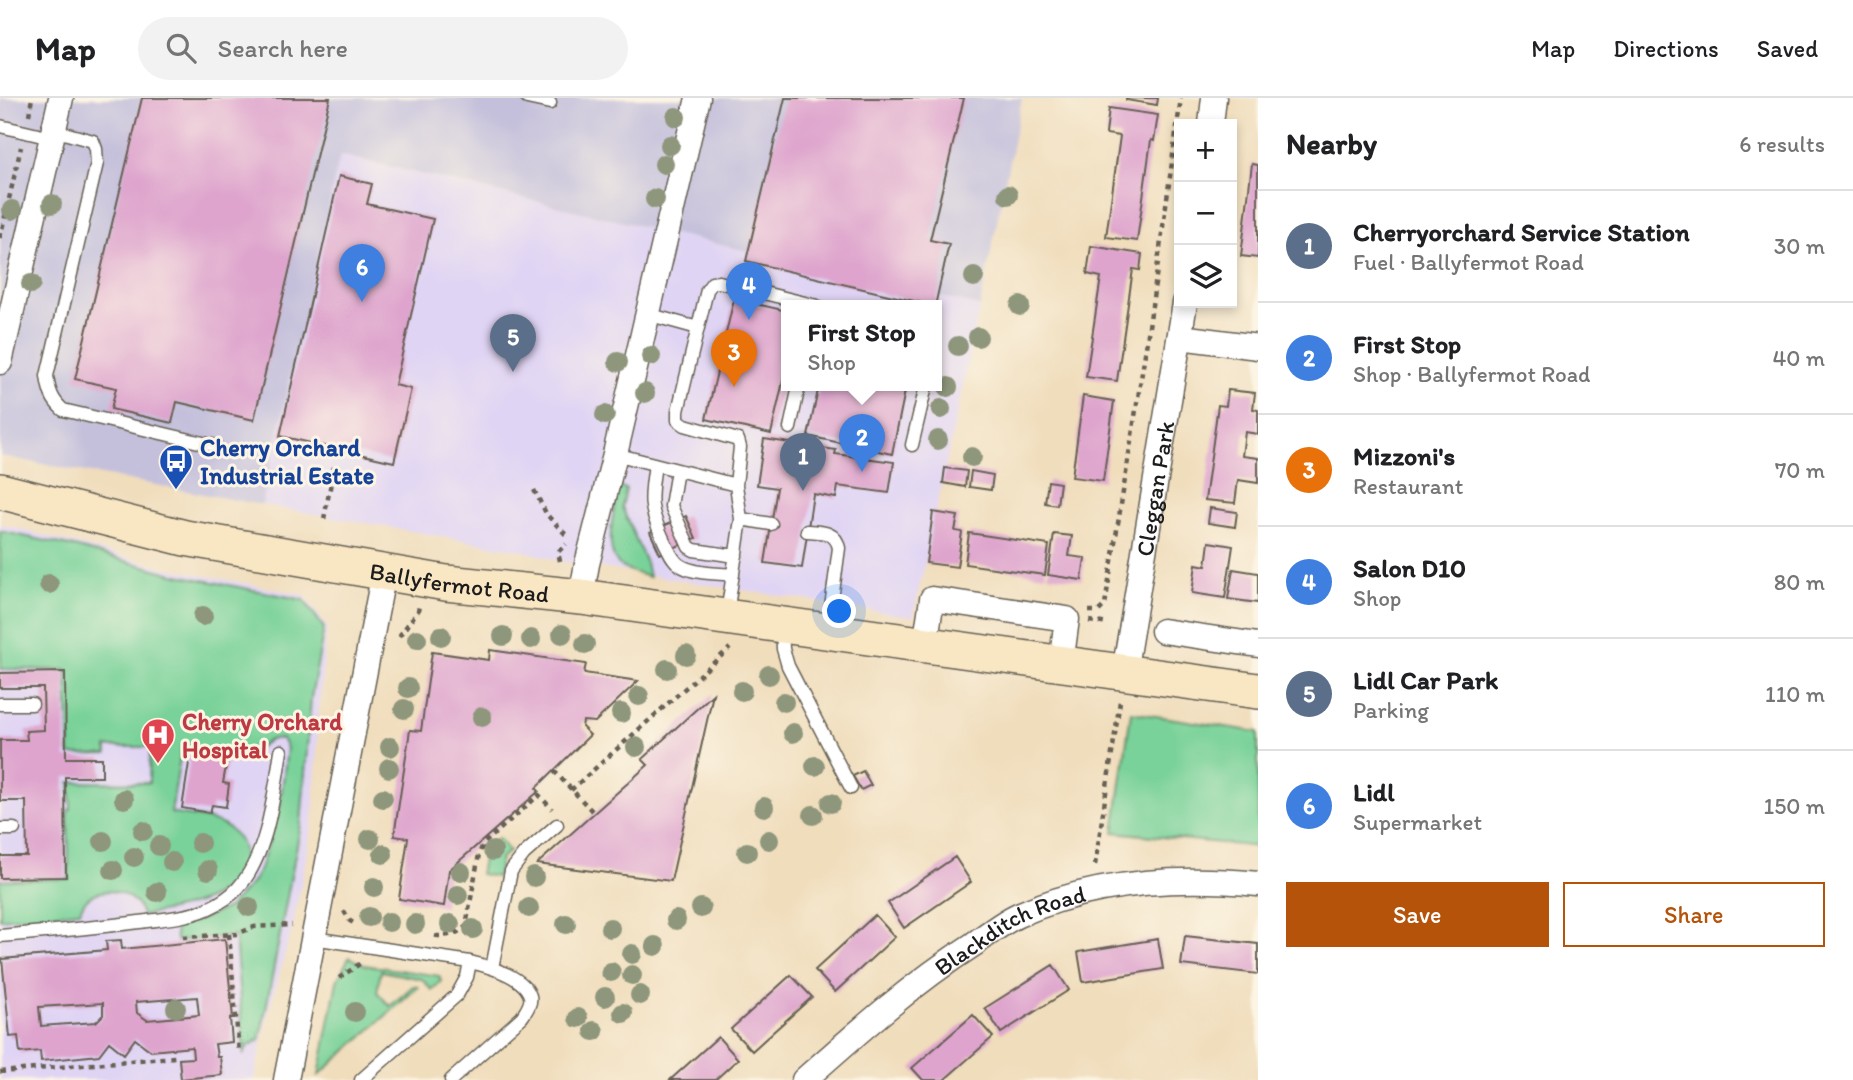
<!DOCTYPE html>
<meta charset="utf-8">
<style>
body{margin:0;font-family:Itim,sans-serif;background:#f2f2f2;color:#202124}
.controls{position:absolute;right:21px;top:21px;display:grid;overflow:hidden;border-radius:0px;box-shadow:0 4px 10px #0003}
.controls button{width:63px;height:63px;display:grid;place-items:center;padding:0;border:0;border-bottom:2px solid #e0e0e0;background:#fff;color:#202124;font:35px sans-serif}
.you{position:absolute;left:840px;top:514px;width:24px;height:24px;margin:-18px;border:5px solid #fff;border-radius:50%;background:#1a73e8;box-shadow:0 0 0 10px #1a73e833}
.badge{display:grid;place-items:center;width:46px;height:46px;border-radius:50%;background:#b45309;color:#fff;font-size:23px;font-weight:700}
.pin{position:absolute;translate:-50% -58px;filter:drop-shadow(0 2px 4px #0008)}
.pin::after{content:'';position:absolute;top:37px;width:24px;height:21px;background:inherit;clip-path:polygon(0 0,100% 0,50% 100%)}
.popup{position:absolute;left:781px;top:202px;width:161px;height:91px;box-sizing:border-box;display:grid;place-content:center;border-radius:0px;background:#fff;filter:drop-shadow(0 2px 5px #0005);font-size:23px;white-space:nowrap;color:#757577}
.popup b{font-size:26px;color:#202124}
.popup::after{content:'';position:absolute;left:50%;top:100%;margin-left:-14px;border:14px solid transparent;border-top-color:#fff}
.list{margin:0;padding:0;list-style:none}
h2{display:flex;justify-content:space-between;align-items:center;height:91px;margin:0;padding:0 28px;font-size:30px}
h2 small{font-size:23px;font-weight:400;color:#757577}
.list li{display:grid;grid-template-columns:46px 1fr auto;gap:21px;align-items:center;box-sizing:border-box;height:112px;padding:0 28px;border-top:2px solid #e0e0e0}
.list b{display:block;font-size:26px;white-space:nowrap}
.list p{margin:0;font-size:23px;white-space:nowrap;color:#757577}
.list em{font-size:23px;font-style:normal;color:#757577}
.actions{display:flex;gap:14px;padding:21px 28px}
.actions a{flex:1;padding:16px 0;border:2px solid #b45309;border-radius:0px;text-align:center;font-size:24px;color:#b45309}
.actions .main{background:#b45309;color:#fff}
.icon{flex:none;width:38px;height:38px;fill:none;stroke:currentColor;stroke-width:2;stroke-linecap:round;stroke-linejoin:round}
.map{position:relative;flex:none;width:1258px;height:982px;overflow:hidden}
header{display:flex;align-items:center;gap:42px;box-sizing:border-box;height:98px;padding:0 35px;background:#fff;border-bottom:2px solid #e0e0e0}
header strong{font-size:33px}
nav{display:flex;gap:38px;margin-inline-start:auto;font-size:24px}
.search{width:490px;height:63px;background:#f2f2f2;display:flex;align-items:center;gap:18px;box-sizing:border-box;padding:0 24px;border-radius:38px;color:#757577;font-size:26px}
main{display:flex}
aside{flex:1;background:#fff}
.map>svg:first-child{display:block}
</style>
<header>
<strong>Map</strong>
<div class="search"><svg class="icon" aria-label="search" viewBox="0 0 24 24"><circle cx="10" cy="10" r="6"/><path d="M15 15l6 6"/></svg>Search here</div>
<nav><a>Map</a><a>Directions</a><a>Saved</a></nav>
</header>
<main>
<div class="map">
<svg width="1258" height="982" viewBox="0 0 1258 982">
<rect width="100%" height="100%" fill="#fcf5e5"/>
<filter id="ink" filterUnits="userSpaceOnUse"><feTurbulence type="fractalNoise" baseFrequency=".0143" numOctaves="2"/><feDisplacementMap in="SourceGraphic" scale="14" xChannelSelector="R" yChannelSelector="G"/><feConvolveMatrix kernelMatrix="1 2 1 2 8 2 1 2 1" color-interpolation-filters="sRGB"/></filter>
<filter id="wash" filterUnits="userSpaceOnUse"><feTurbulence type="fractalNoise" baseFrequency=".00686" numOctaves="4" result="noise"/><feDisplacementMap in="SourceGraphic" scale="28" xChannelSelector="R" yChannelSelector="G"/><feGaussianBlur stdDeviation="1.57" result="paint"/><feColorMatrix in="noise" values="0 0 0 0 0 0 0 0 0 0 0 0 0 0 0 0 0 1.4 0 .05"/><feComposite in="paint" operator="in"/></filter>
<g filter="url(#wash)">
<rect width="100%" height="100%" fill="#f0ddbc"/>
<path fill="#e0d4f4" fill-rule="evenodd" d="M339,57L980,208L913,519L560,463L525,453L262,407ZM787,208H937V288H787Z
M0,426L162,469L304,497L327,529L319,610L313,723L293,827L268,916L254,982H0Z"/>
<path fill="#c4c0db" d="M0,0H1022L980,208L340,57L262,407L0,358Z"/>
<path fill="#79d299" stroke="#4a775a" stroke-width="2" d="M619,389L626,391L622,409L646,465L649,479C640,476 630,474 622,469C601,456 615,408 619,389Z
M0,433L74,449L173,476L304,502L324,530L311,600L301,726L260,942L248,948L244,955L235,838L176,843L175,828L197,823L228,810L251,786L260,771L280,709L287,650L282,641C267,640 268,644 258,650C255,652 234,657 231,657C215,656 198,649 182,648L171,715C189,719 212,719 228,730C257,750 240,784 214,798C192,810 165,812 142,818C136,789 88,783 80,813L0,821V782L69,781L68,712L71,711L70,684L149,685L150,649H107V656L70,657L67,572L1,571Z
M1131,614L1258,634V749L1114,734Z
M498,740L509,753L501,760L497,779L480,776L485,751Z
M349,859L365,867L433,877L439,878L441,883L432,892L422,881L381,873L377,894L390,908L413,888L418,889L319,977L337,883Z"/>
<g id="blocks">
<path fill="#dea4cd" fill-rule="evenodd" d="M142,0H330L254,322L177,304L172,325L111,311L116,290L75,281Z
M785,0H964L930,142L949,146L935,208L746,163Z
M1126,0H1158L1157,7L1126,2Z
M1109,10L1158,17L1154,43L1151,42L1137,143L1106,139L1120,38L1106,36Z
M1252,66L1258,67V160L1241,158Z
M339,78L372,86L367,106L433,121L395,287L411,291L394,364L280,338Z
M1091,148L1142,156L1140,172L1133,171L1117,283L1086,279L1101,179L1087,176Z
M734,201L787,213V266L771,336L706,321Z
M819,288H906L892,356L808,338Z
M1228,292L1255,295L1253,311L1258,312V336L1245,334L1242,358L1258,360V385L1238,382L1235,405L1205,402L1218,307L1226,308Z
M1083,298L1114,303L1103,383L1072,379Z
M764,341L836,352L835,356L894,364L889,395L838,388L836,400L813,396L802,470L765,465L777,390L757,387Z
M945,370L967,373L965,389L943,385Z
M971,373L993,377L991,392L969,389Z
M1048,383L1060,385L1057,407L1045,405Z
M1210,410L1237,414L1235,429L1208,425Z
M933,414L958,418L955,433L962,434L957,469L926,465Z
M686,418L696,440L660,456L650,434Z
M969,435L1049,447L1045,477L965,466Z
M1054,436L1072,438L1069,458L1085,460L1082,482L1048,477Z
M1209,444L1233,448L1225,500L1192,495L1196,466L1206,468Z
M1233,471L1258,475V505L1228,501Z
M490,552L586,566L584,575L638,583L595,624L583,623L582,629L590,637L536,690L539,693L449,772L444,808L399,801L408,740L394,738L410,632L421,633L432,554L489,562Z
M65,574L66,660H102V679H65L66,779L0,780V758H27L26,703H0V642H27L26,633L44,632L43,590H0V575Z
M713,596L671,783L537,766L648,667L642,661Z
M191,652L228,657L223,685L229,686L226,709L212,707L210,715L182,710Z
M863,673L871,687L861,692L853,678Z
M955,759L971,784L904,830L888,805Z
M875,817L895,839L835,894L815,872Z
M1185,838L1258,846V876L1181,867Z
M225,841L233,920H230L232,944L215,946L217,959H220L222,977L181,981L179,961L193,960L192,949L151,953L135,941L124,956L109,944L99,957L41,963L40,953L20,955L18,938L10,939L2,861L107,852L106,843L121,842L122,851ZM197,899L199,917L147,922L137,915L136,904ZM103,905V917L96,924L41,928L39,909Z
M1158,841L1163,871L1083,884L1078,854Z
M1053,867L1069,892L1001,935L985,910Z
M791,877L812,899L752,953L731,931Z
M973,917L993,939L944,982H923L912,970Z
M718,939L738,961L715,982H670Z"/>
</g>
</g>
<g filter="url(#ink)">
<use href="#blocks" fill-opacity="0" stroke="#666054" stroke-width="2"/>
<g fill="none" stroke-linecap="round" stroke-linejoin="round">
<g stroke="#666054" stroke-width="15">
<path id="service" d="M527,0L550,5
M0,28L51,40
M53,32L93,43L96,51L97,65L47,278C49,293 52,302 63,312L216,348
M647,216L698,230
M790,330L799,288
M912,347L926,288
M615,356L736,387L741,421L727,516
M655,367C649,403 649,411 665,445C669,452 672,462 680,467C693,476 717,475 733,477
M677,372L671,408L689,449L694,452L736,458
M736,387L740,349L738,342L685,327L678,322V313L707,192L712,185L719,184L817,208
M741,421L771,426
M807,433C821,434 836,433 839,450L828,531
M782,528L783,551L788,568L851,690
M0,606H32
M0,731H14
M0,838C46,834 93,830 139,824C161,821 186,820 207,811C218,806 230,799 238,790C268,757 274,695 281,653
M313,840L470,864C487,868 524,878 530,898C532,905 526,913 522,919L451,982
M492,870L511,773L524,756L557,727
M361,982L457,897L467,879L470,864"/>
</g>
<g stroke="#666054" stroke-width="27">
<g id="minor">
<path d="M1211,26L1214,0"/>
<path d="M1180,239L1258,249"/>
<path d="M0,264L61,0"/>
<path d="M581,499L587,466L615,356L698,0"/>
<path d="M1163,533L1258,547"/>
<path d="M925,548L932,501L1067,521L1061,566"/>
<path id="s1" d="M1124,575L1185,205"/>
<path d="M286,982L384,474"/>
<path id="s2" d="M804,982C859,933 912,886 974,846C988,836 1003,824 1018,817C1094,783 1177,778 1258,786"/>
</g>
</g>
<g stroke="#666054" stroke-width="38">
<g id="secondary">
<path id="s3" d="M0,393L185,440L446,485L581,499L1258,593"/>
</g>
</g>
<path stroke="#666054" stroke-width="4.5" stroke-dasharray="5 5" stroke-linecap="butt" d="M29,17L32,0
M0,140L21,49
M534,392L547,417L568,439
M324,421L334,369
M560,463L558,454L566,446
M1089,513H1099L1105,507L1147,243L1181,0
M1089,523L1108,526
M399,538L418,513L419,508
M554,673L594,715
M571,692L730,550
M1095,767L1120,603
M344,813L350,823L357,827
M229,836L239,955
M183,839L237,836L254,829L292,827
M437,840V838C448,838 459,836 466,828L479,756L483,746L539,697L552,711
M339,880L361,865
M0,974L175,959"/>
<use href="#service" stroke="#fff" stroke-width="12"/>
<use href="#minor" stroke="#fff" stroke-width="24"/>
<use href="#secondary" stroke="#f9e7c3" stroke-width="35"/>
</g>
<g fill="#8e967c">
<circle cx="676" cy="19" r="10"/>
<circle cx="670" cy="47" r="10"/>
<circle cx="664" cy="66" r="10"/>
<circle cx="1008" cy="97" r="10"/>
<circle cx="655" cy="101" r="10"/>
<circle cx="52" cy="106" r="10"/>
<circle cx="12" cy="112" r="10"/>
<circle cx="974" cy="179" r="10"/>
<circle cx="31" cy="186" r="10"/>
<circle cx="1020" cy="208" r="10"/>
<circle cx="978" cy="239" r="10"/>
<circle cx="958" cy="248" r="10"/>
<circle cx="651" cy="258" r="10"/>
<circle cx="618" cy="264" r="10"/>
<circle cx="948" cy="289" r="10"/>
<circle cx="645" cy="295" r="10"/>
<circle cx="941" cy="311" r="10"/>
<circle cx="605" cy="317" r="10"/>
<circle cx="938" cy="342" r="10"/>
<circle cx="972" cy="359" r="10"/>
<circle cx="49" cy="486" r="10"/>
<circle cx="203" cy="518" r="10"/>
<circle cx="562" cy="536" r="10"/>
<circle cx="441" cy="538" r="10"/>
<circle cx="503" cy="538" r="10"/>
<circle cx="417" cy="541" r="10"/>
<circle cx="531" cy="541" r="10"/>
<circle cx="585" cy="546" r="10"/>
<circle cx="686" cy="557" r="10"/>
<circle cx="667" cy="571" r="10"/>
<circle cx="769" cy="577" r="10"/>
<circle cx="408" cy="590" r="10"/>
<circle cx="742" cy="593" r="10"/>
<circle cx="639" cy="598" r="10"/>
<circle cx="784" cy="604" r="10"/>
<circle cx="404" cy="611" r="10"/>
<circle cx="621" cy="615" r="10"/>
<circle cx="482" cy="619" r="10"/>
<circle cx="793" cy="635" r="10"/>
<circle cx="390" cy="649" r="10"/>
<circle cx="636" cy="649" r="10"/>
<circle cx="815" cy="668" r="10"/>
<circle cx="389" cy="670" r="10"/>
<circle cx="383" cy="700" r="10"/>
<circle cx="124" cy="701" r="10"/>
<circle cx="831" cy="705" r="10"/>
<circle cx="764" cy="709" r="10"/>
<circle cx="813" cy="717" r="10"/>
<circle cx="143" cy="733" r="10"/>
<circle cx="370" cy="741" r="10"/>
<circle cx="769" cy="742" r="10"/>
<circle cx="103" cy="743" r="10"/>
<circle cx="200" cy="745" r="10"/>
<circle cx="159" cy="748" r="10"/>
<circle cx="493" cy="753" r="10"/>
<circle cx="747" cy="754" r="10"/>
<circle cx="383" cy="756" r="10"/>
<circle cx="134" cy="759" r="10"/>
<circle cx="172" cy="764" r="10"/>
<circle cx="113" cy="772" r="10"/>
<circle cx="208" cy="772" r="10"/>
<circle cx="461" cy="774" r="10"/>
<circle cx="534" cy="779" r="10"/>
<circle cx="374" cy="789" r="10"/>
<circle cx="157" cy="794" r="10"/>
<circle cx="458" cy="797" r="10"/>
<circle cx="249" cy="809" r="10"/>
<circle cx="529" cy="810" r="10"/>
<circle cx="701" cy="810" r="10"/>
<circle cx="369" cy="819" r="10"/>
<circle cx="676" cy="822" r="10"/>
<circle cx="389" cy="824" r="10"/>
<circle cx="415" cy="826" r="10"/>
<circle cx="450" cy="826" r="10"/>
<circle cx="566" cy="826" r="10"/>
<circle cx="610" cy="830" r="10"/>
<circle cx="473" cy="831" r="10"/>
<circle cx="655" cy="848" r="10"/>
<circle cx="632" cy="856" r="10"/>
<circle cx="611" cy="874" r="10"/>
<circle cx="632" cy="877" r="10"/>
<circle cx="640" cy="897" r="10"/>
<circle cx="605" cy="899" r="10"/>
<circle cx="176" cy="910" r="10"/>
<circle cx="355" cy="914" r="10"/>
<circle cx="623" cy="915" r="10"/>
<circle cx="578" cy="920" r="10"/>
<circle cx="594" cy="933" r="10"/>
</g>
</g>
<defs>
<g id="bus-pin" transform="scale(1.75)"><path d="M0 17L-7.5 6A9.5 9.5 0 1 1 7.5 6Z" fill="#1a4fb4" stroke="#fcf5e5"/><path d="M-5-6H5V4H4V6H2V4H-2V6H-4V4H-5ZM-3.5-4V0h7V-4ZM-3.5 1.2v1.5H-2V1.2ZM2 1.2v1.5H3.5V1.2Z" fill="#fff"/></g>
<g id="hospital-pin" transform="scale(1.75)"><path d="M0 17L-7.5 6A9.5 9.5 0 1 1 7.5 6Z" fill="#e0444e" stroke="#fcf5e5"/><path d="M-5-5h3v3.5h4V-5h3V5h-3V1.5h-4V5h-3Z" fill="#fff"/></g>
</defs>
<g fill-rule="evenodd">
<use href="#bus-pin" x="176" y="363"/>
<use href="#hospital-pin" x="158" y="637"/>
</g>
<g text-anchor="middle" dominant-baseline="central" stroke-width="6" stroke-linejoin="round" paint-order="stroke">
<g font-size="24" font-weight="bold" fill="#164399" stroke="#fcf5e5" text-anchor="start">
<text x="200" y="349">Cherry Orchard<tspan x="200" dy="28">Industrial Estate</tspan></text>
</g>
<g font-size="24" fill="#1c1c1c" stroke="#fcf5e5">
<text stroke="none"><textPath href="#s1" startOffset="187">Cleggan Park</textPath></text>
<text stroke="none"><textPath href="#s3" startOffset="469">Ballyfermot Road</textPath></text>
<text stroke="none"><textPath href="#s2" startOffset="257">Blackditch Road</textPath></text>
</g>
<g font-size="24" font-weight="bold" fill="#be3a42" stroke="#fcf5e5" text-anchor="start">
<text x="182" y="623">Cherry Orchard<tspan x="182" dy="28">Hospital</tspan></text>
</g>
</g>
</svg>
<div class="controls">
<button>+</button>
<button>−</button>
<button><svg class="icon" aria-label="layers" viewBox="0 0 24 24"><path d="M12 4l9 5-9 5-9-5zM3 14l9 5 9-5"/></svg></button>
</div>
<div class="you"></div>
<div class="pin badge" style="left:803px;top:393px;background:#5c6f8a">1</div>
<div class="pin badge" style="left:862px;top:374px;background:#3f7fe0">2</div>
<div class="popup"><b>First Stop</b>Shop</div>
<div class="pin badge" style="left:734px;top:289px;background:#e8710a">3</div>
<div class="pin badge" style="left:749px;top:222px;background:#3f7fe0">4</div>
<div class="pin badge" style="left:513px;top:274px;background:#5c6f8a">5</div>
<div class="pin badge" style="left:362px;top:204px;background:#3f7fe0">6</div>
</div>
<aside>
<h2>Nearby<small>6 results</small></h2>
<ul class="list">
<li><span class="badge" style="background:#5c6f8a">1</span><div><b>Cherryorchard Service Station</b><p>Fuel · Ballyfermot Road</p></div><em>30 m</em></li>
<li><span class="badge" style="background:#3f7fe0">2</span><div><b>First Stop</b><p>Shop · Ballyfermot Road</p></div><em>40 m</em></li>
<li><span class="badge" style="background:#e8710a">3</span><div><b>Mizzoni's</b><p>Restaurant</p></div><em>70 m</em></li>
<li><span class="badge" style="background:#3f7fe0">4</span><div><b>Salon D10</b><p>Shop</p></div><em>80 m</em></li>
<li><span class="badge" style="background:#5c6f8a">5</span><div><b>Lidl Car Park</b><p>Parking</p></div><em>110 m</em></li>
<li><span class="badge" style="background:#3f7fe0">6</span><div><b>Lidl</b><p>Supermarket</p></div><em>150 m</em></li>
</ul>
<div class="actions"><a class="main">Save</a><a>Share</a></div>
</aside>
</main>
